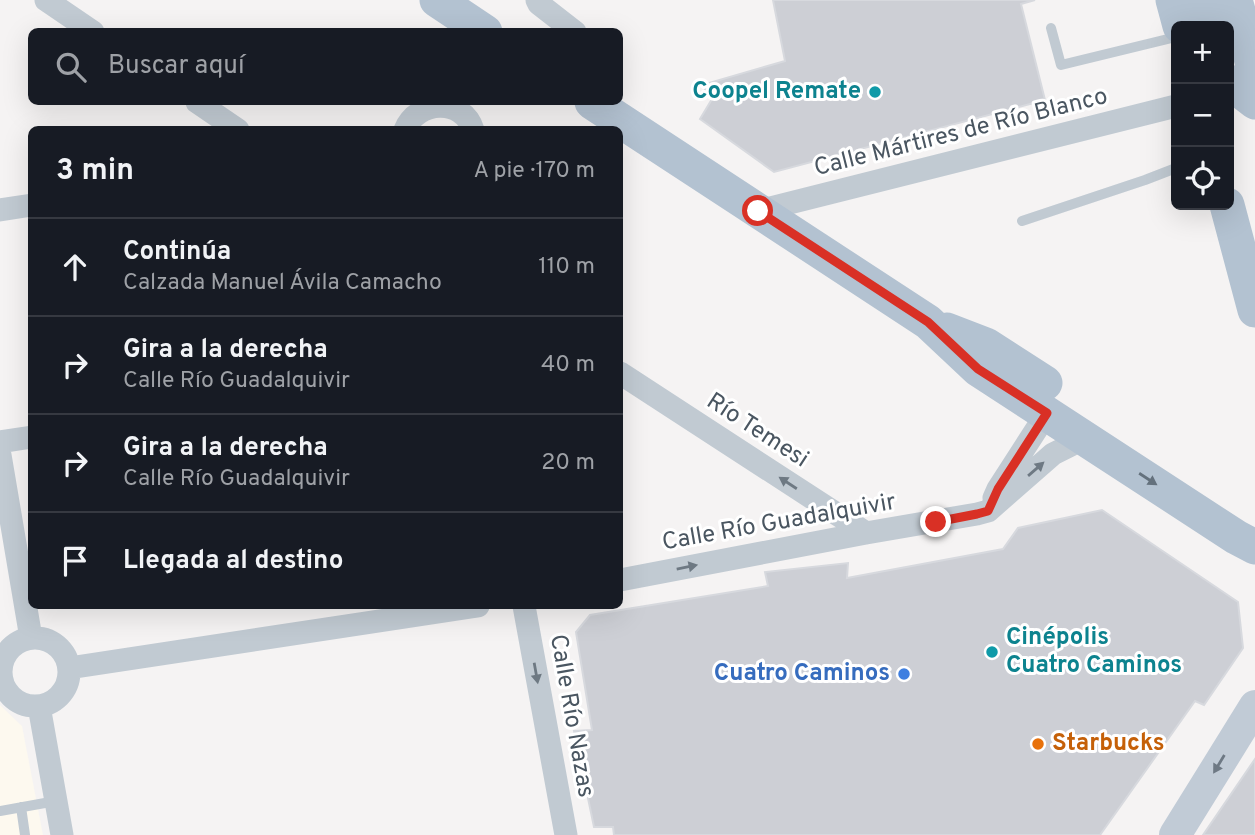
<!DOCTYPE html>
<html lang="es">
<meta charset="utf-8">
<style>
body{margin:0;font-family:Overpass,sans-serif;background:#20242c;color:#f1f3f6}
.controls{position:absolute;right:21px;top:21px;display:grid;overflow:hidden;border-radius:10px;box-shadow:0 7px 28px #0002}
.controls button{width:63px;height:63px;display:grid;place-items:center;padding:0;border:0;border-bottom:2px solid #363941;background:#171b24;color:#f1f3f6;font:35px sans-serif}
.stop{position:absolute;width:21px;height:21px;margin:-16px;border:5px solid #d93025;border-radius:50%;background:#fff}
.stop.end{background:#d93025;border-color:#fff;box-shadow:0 2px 7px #0008}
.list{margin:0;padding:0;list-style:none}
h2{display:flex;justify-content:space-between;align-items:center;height:91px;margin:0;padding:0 28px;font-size:30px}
h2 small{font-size:23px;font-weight:400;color:#9ea1a6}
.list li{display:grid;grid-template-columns:46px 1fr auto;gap:21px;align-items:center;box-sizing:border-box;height:98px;padding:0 28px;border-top:2px solid #363941}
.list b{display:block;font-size:26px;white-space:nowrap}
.list p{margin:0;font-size:23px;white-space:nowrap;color:#9ea1a6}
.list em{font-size:23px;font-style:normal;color:#9ea1a6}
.icon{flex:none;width:38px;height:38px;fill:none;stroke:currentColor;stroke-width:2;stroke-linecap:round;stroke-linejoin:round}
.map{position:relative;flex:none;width:1255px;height:835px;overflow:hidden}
.search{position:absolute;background:#171b24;box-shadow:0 7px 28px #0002;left:28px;top:28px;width:595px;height:77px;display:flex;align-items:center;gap:18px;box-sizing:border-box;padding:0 24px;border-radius:10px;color:#9ea1a6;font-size:26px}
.panel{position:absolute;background:#171b24;box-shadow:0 7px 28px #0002;left:28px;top:126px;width:595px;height:483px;border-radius:10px}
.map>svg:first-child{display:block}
</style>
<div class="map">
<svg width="1255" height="835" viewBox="0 0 1255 835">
<rect width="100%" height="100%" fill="#f5f3f3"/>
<path fill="#fdf9ef" d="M0,705L22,726L43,835H0Z"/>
<path fill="#cdcfd5" stroke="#d7d9de" stroke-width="2" d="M773,0H1035L1021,4L1045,100L774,172L700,119L712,99L702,85L785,61Z
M1102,510L1238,602L1243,648L1204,705L1195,701L1100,835H614L613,827H594L574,731L592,730L576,632L590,615L768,586L765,572L848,563L847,578L1003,549L1018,528Z
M1255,759V835H1203Z"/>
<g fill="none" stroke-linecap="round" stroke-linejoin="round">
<path stroke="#c1cad2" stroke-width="10" d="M1051,28L1061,65L1176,37
M1022,221L1145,180L1176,168
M21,807L25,835
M0,811L56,801"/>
<path stroke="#c1cad2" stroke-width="23" d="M46,0L93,32
M537,0L539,4L575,32
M197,102L238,130
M405,130C417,100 463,97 473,130
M0,210L32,205
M758,211L1176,106
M620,373L866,533
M0,442L32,437
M0,455L31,638
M994,498L998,489L1047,413
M620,580L866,533L977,514L988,511L1053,454L1075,443L1090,442
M524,606L566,835
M1 672a34 34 0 1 1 68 0a34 34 0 1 1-68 0Z
M69,668L478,606
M39,706L62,835"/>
<path stroke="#c1cbd6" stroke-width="32" d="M1175,835L1255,706"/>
<path stroke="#b3c2d1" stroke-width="35" d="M437,0L485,32
M1173,0L1180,26
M1200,0L1207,26
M1235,0L1255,72
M1229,82L1255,102
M592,102L928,322L978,369L1236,537L1255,547
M1227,205L1255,310
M947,330L986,345L1045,383"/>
</g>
<defs><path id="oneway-solid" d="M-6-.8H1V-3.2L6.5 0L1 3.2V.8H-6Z" transform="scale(1.75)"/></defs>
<g fill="#6e7983">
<use href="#oneway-solid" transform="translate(1036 469) rotate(-41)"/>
<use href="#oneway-solid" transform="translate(788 483) rotate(-147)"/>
<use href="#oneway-solid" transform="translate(687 567) rotate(-11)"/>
<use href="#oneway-solid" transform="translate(536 673) rotate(80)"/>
</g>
<use fill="#64717d" href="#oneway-solid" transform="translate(1148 479) rotate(33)"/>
<use fill="#6e7984" href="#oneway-solid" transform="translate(1219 764) rotate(121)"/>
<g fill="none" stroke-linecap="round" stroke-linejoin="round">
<path stroke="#d93025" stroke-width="9" d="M758,211L928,322L978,369L1047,413L998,489L988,511L977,514L936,522"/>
</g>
<g fill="#0f9aa8" stroke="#fff" stroke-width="2.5">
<circle cx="875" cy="92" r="7"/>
<circle cx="992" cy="652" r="7"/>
</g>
<circle fill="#3f7fe0" stroke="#fff" stroke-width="2.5" cx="904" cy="674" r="7"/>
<circle fill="#e8710a" stroke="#fff" stroke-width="2.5" cx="1038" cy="744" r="7"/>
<g text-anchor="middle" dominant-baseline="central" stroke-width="6" stroke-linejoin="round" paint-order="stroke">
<g font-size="24" font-weight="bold" fill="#0d838f" stroke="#fff" text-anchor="end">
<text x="861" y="92">Coopel Remate</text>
<text x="1006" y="638" text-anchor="start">Cinépolis<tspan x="1006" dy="28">Cuatro Caminos</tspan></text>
</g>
<g font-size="24" fill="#4a5661" stroke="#fff">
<text transform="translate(961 133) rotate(-14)">Calle Mártires de Río Blanco</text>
<text transform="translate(757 431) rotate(33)">Río Temesi</text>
<text transform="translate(779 523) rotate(-10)">Calle Río Guadalquivir</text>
<text transform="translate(571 716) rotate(80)">Calle Río Nazas</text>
</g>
<g font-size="24" font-weight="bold" fill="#366cbe" stroke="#fff" text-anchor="end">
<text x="890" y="674">Cuatro Caminos</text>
</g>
<g font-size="24" font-weight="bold" fill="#c56008" stroke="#fff" text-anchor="start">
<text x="1052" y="744">Starbucks</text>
</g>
</g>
</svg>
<div class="controls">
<button>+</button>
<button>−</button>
<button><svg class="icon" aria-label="locate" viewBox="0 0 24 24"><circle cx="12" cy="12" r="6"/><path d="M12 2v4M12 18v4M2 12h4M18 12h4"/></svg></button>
</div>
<div class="stop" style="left:758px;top:211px"></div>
<div class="stop end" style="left:936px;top:522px"></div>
<div class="search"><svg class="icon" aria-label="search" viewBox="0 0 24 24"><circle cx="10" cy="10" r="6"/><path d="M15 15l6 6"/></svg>Buscar aquí</div>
<section class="panel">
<h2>3 min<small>A pie · 170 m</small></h2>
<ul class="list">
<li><svg class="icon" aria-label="ahead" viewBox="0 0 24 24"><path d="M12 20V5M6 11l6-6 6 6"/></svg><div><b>Continúa</b><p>Calzada Manuel Ávila Camacho</p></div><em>110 m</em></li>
<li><svg class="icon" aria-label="right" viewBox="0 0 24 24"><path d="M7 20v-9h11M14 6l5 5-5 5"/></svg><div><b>Gira a la derecha</b><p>Calle Río Guadalquivir</p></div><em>40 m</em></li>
<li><svg class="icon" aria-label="right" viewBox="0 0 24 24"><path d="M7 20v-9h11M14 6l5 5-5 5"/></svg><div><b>Gira a la derecha</b><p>Calle Río Guadalquivir</p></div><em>20 m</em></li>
<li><svg class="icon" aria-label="arrive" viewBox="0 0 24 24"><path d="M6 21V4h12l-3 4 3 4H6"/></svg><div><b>Llegada al destino</b></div></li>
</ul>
</section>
</div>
